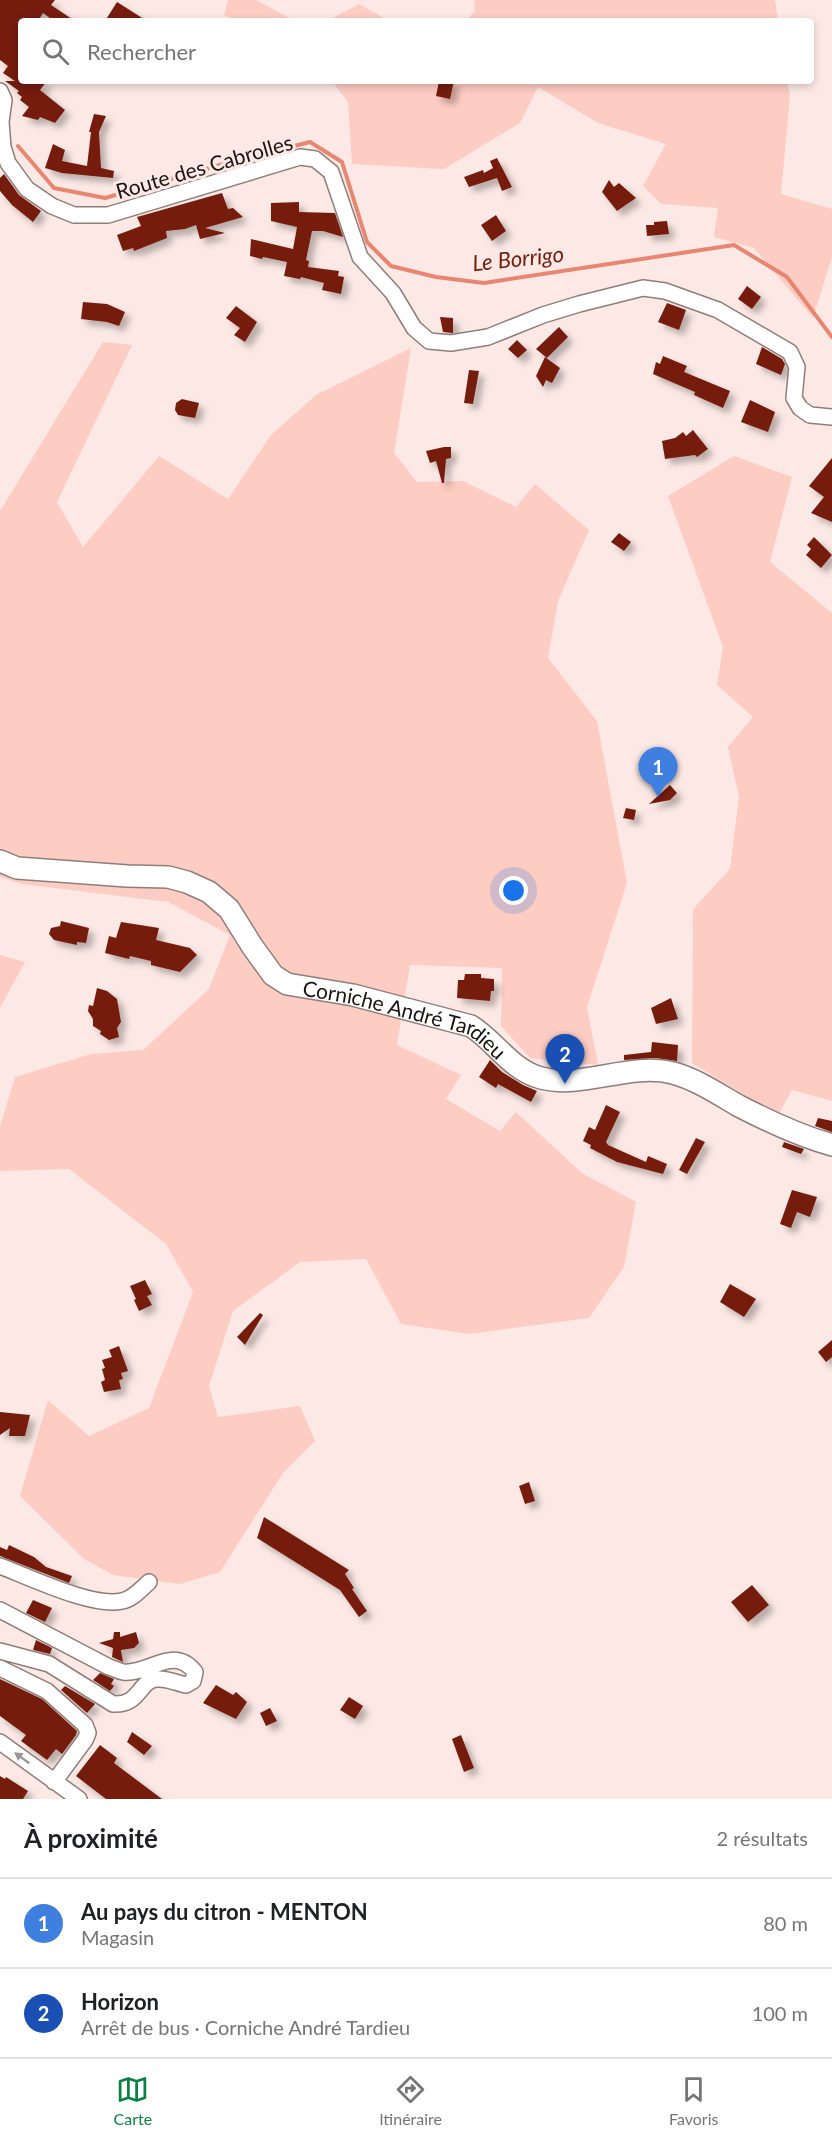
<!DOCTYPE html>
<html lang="fr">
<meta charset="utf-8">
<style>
body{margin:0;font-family:Lato,sans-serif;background:#f2f2f2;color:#202124}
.you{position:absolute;left:514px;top:891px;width:21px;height:21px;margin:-15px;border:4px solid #fff;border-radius:50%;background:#1a73e8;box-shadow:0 0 0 9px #1a73e833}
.badge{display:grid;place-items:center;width:39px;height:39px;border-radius:50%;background:#0b8043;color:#fff;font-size:20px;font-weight:700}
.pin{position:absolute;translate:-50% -50px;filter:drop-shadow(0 2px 3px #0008)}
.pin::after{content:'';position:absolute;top:32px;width:21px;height:18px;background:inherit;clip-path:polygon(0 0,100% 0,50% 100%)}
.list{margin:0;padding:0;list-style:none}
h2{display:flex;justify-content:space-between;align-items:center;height:78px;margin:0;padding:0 24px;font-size:26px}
h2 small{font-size:20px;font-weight:400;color:#757577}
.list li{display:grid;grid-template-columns:39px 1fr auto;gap:18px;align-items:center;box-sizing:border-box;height:90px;padding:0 24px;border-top:2px solid #e0e0e0}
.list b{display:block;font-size:22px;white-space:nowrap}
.list p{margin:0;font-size:20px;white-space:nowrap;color:#757577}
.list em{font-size:20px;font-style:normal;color:#757577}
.icon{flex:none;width:33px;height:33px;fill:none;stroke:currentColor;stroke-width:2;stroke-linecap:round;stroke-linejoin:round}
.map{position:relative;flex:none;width:832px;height:1799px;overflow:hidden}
.search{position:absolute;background:#fff;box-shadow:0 3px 9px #0003;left:18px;right:18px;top:18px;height:66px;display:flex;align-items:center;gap:15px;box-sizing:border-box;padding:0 21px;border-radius:6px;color:#757577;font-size:22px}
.sheet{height:258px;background:#fff}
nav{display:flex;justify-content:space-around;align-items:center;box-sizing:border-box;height:84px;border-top:2px solid #e0e0e0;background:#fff;font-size:16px;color:#757577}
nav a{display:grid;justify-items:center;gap:3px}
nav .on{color:#0b8043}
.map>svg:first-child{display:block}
</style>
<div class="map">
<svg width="832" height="1799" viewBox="0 0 832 1799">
<defs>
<filter id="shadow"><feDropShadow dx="5.5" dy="5.5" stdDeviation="3" flood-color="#0004"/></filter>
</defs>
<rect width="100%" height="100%" fill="#fce9e5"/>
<path fill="#fdccc2" d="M228,0H256L295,21H237L224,15Z
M474,0H775L778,21H466L475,11Z
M359,4L389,21H327Z
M332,81H787L790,95L781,194L832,209V257L813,318L754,248L714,237L718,208L661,204L643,186L666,144L598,123L538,87L520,123L444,169L352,164L348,102Z
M103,342L132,345L57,502L83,547L159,456L228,499L271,435L316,395L411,348L394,453L417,482L463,481L516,507L535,484L589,530L558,601L548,658L597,721L627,883L587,1007L598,1065L530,1058L501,1026L502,968L410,965L397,1045L461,1075L446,1099L500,1131L516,1112L582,1173L636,1202L624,1267L589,1318L469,1334L401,1324L366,1259L300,1262L233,1311L209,1386L218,1417L300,1406L315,1441L283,1473L220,1572L180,1584L113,1575L84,1559L20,1496L48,1400L89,1436L149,1408L193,1292L166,1244L69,1169L0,1171V1127L15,1077L91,1054L143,1050L209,989L230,935L168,902L22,884L0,877V511Z
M734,456L792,477L770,562L832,613V1101L792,1090L778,1115L692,1063L693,909L730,869L739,797L728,747L753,717L717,685L723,647L668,496Z
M0,955L25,962L0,1008Z"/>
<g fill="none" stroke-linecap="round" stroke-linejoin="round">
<path stroke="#e88672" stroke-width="4" d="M18,146L54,188L105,198L234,161L310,142L342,162L367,242L391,266L436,277L484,283L734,245L787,277L832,337"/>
</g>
<path fill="#751e0e" filter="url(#shadow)" d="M0,0H55L51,5L75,21H54L43,13L38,21H21V81H47L40,90L65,110L55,123L40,117L38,120L22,116L29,107L20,100L22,97L17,93L19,91L5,81H15L3,73L8,66L0,60Z
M117,2L147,21H105Z
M439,81H454L450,99L436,96Z
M94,114L106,116L99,132L101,168L114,171L113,178L62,173L45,168L53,144L65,150L62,161L87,166L91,132H89Z
M497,158L512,187L502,191L497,178L469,187L464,177L483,170L484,173L493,168L490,161Z
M4,174L19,195L41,211L33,222L12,205L0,191V178Z
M609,180L614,187L619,183L636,198L617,211L602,192Z
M222,193L228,209L233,208L243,217L205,228L225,233L200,239L196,225L185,229L166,231L167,238L134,251L133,248L123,251L117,235L141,226L137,217Z
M299,202V212L335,213L343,237L323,231H312L306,260L309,261L308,267L339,271L338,276L344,277L341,294L322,290L324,283L301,277L300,279L284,276L287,262L263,257L262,259L250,256L251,239L293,249L297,227L271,221V203Z
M496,215L506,231L492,241L481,225Z
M667,221L669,234L647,236L646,225H654V222Z
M747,286L761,297L752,309L738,299Z
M83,302L107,304L125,312L119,326L107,322L81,319Z
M667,303L686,310L679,330L658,322Z
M236,306L257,322L245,342L234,335L240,328L226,318Z
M440,317L453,318V333L443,332Z
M559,327L568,337L547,358L536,349Z
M517,340L527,350L518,358L508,349Z
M762,347L782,359L785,364L781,375L756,364Z
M663,356L687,366L684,372L730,391L723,408L694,395L695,392L653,374L656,362L660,364Z
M545,357L560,368L552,383L546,380L543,387L536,376Z
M469,370L479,371L473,404L464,403Z
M182,399L199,403L195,418L178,415L175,410L176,403Z
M750,400L775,412L768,432L741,422Z
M693,430L708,449L697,457L695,455L665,459L662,441L675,438L683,432L686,436Z
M444,447H451V458L446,459L444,483H442L436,461L430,463L426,451Z
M832,458V522L811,513L824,497L809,486Z
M619,533L631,542L624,551L611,542Z
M814,537L832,555L821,568L806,555L811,549L807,545Z
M670,785L677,793L670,800L649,804Z
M626,808L636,810L634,820L623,818Z
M61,921L89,928L86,943L77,942V945L54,940L49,934L51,928L60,926Z
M121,922L159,928L156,940L190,948L197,955L180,972L151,965V961L130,956L129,959L105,953L109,936L116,938Z
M465,974H481V978L494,979V991H491L490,1001L457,998L458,980H464Z
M97,988L107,991L117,999L121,1022L117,1028L119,1037L109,1040L100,1034L101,1031L93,1026V1019L88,1011L89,1005L93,1006Z
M671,998L678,1019L656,1024L651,1008Z
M652,1042L678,1045L677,1061L656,1058L624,1060V1055L651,1052Z
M490,1060L502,1072L523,1085L537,1091L531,1102L498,1084L496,1088L479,1077Z
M606,1105L620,1112L606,1142L608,1145L646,1162L648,1156L667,1164L663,1174L617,1162L590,1148L591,1145L583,1141L589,1127L595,1130Z
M818,1118L832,1121V1132L815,1126Z
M696,1138L705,1142L687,1174L679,1170Z
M784,1142L804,1149L801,1154L782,1147Z
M792,1190L817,1197L810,1217L797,1212L791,1228L780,1224Z
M145,1280L152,1294L147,1296L152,1305L139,1311L134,1300L136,1299L130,1286Z
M730,1284L756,1299L744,1317L720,1302Z
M260,1313L263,1315L245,1345L237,1337Z
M832,1340V1357L826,1362L818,1352Z
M119,1346L128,1371L121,1373L123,1379L119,1380L121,1389L104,1392L101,1382L105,1380L102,1369L105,1368L102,1360L112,1357L109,1350Z
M0,1412L30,1415L25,1436H9L10,1428L0,1435Z
M529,1482L535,1501L525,1504L519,1486Z
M264,1517L349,1570L345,1574L354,1588L352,1589L367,1611L359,1617L340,1590L257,1538Z
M9,1545L34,1557L46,1567L72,1576L69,1583L0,1556V1547L7,1550Z
M752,1585L769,1605L748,1622L731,1602Z
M33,1600L52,1608L45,1622L26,1613Z
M114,1632H120V1637L136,1632L139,1643L134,1648L121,1650L123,1662L112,1657L113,1648L99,1643L113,1639Z
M36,1640L52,1648L50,1654L33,1650Z
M100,1673L114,1679L111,1684L114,1686L110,1691L93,1680Z
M0,1679L42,1699L77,1731L76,1735L62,1754L56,1749L47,1760L21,1741L26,1735L0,1716Z
M216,1685L233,1695L236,1692L247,1702L236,1719L203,1703Z
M65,1686L95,1704L87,1713L61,1690Z
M349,1697L363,1706L355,1719L340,1710Z
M270,1708L277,1721L266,1726L260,1713Z
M132,1732L152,1746L144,1755L127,1742Z
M461,1735L474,1768L464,1772L452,1739Z
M100,1745L117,1758L114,1763L162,1799H106L76,1776Z
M0,1776L5,1779L6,1777L28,1791L23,1799H0Z"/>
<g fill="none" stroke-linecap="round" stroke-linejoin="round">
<g stroke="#8e7e7a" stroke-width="18">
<path id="street" d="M0,91L4,100L1,122L3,147L8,163L27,189L52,206L74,215H108L300,157L315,159L331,172L360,257L393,293L414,328L429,341L451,343L488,337L543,315L579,304L643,288L665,291L718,310L790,352L797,367L794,398L800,408L810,415L832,417
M0,1566C29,1577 93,1608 122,1601C133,1599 141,1589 149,1582
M0,1610L109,1667C113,1668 118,1671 123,1672C149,1675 173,1644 195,1672L193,1681L186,1685C177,1683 166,1678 157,1679C139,1680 140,1706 113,1704L49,1664L0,1651
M0,1668L47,1691L85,1725L88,1733L85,1740L54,1782
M0,1742L79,1799"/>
</g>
<g stroke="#8e7e7a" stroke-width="24">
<g id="secondary">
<path id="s1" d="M0,861L17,868L127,876L168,877L187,882L209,892L229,909L252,946L273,975L287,984L353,995L471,1026C496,1042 511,1070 541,1078C584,1089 629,1062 673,1073C696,1079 718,1094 739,1106C768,1121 800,1136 832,1145"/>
</g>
</g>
<use href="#street" stroke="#fff" stroke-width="15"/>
<use href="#secondary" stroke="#fff" stroke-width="21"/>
</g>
<defs><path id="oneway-solid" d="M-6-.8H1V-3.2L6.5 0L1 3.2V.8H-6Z" transform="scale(1.5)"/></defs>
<use fill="#989594" href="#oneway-solid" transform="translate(22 1758) rotate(-144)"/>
<g text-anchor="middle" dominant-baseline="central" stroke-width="6" stroke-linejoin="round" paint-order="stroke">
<g font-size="21" fill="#1a1412" stroke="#fce9e5">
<text transform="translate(204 166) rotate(-16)">Route des Cabrolles</text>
<text stroke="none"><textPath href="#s1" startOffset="460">Corniche André Tardieu</textPath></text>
</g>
<g font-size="22" font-style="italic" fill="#721b0b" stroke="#fce9e5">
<text transform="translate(518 258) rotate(-6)">Le Borrigo</text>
</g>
</g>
</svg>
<div class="you"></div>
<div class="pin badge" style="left:658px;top:797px;background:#3f7fe0">1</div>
<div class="pin badge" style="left:565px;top:1084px;background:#1a4fb4">2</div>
<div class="search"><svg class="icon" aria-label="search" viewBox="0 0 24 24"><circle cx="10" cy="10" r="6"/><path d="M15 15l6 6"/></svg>Rechercher</div>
</div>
<section class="sheet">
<h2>À proximité<small>2 résultats</small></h2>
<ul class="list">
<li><span class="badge" style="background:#3f7fe0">1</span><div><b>Au pays du citron - MENTON</b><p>Magasin</p></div><em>80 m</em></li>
<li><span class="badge" style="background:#1a4fb4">2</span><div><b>Horizon</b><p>Arrêt de bus · Corniche André Tardieu</p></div><em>100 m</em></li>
</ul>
</section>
<nav>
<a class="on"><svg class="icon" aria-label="map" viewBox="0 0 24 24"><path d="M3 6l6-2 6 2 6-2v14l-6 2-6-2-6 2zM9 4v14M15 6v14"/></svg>Carte</a>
<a><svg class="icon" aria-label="directions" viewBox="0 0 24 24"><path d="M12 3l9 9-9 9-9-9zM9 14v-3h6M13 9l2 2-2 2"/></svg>Itinéraire</a>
<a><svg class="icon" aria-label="saved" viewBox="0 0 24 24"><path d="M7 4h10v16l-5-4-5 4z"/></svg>Favoris</a>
</nav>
